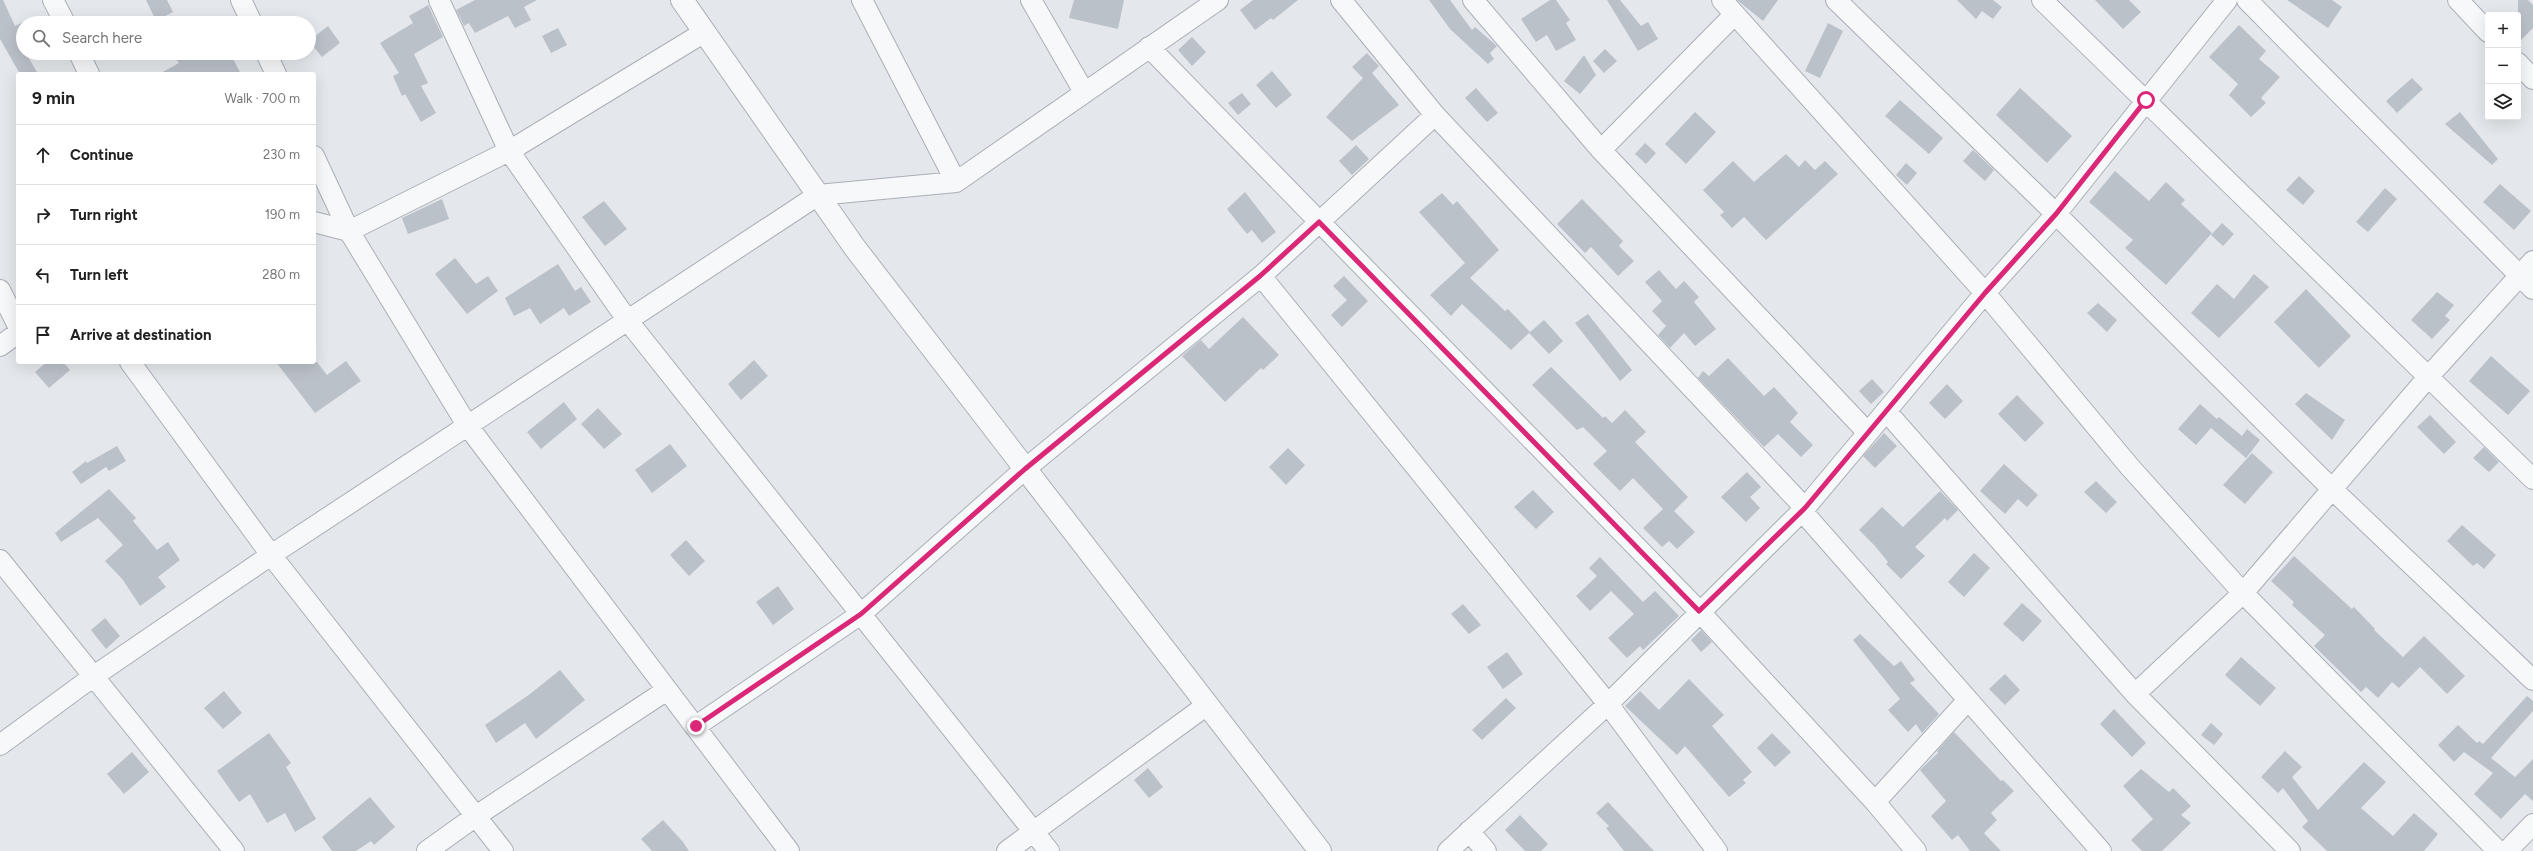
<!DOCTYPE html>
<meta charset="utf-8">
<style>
body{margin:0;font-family:Figtree,sans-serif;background:#f6f6f6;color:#222}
.controls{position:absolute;right:12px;top:12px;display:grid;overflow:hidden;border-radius:4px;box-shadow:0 4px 16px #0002}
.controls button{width:36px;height:36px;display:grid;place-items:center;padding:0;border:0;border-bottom:1px solid #e0e0e0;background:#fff;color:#222;font:20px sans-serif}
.stop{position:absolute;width:12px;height:12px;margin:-9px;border:3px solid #db2777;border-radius:50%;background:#fff}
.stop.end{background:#db2777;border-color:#fff;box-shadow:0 1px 4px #0008}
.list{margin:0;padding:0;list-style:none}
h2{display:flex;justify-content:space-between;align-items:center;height:52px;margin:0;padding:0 16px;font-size:17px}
h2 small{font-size:13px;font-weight:400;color:#767676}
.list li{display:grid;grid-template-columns:26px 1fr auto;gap:12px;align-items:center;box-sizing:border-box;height:60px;padding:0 16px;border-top:1px solid #e0e0e0}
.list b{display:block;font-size:15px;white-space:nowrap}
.list em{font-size:13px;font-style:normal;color:#767676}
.icon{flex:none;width:22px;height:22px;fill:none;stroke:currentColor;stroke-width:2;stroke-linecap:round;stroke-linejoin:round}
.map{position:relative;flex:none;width:2533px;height:851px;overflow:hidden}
.search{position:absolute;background:#fff;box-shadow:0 4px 16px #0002;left:16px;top:16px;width:300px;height:44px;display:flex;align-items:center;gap:10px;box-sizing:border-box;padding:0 14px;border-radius:22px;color:#767676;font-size:15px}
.panel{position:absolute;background:#fff;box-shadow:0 4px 16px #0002;left:16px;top:72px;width:300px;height:292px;border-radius:4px}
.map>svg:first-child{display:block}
</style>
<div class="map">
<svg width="2533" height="851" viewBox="0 0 2533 851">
<rect width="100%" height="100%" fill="#e4e8ec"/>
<path fill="#bbc1c9" d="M0,0H3L15,26L23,22V53H26L38,74H20L0,39Z
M146,0H167L173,12L156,21Z
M475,0H537L524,7L531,20L515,28L508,16L475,33L469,23L464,26L456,10Z
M1074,0H1124L1118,29L1069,18Z
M1253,0H1298L1273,20L1271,18L1255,30L1240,10Z
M1429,0H1450L1472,30L1475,27L1497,46L1490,53L1494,59L1488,64L1450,29Z
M1550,0H1556L1570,20L1566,23L1576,40L1556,51L1547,35L1536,42L1521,19Z
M1607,0H1620L1641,26L1648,22L1658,39L1638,51Z
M1737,0H1778L1763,21Z
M1957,0H1993L2002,7L1993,19L1982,11L1976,19Z
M2095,0H2129L2141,12L2123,29Z
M2287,0H2332L2342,7L2328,28Z
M2518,0H2528L2533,5V28L2518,43Z
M428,5L443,37L414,54L428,83L421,86L436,113L421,122L405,94L402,96L393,76L399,73L380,43L413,23L409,16Z
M1828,23L1843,31L1820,78L1805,71Z
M2239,25L2266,51L2259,59L2280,77L2261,98L2266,103L2251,117L2229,95L2238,84L2209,57Z
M328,26L340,43L322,57L309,41Z
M558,28L567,45L551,53L542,36Z
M1192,37L1206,52L1192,66L1178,50Z
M1605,49L1617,61L1604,73L1593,61Z
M172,53H230L241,74H159L179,63Z
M1367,53L1379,66L1372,73L1399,105L1352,141L1326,117L1363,78L1352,67Z
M1584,55L1596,75L1580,94L1564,81Z
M1272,71L1292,95L1276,108L1256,85Z
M2412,78L2423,89L2397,113L2386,101Z
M1476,88L1498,113L1487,122L1465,98Z
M2020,88L2072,136L2047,163L1996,115Z
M1242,93L1251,104L1238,115L1228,103Z
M1900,100L1943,138L1929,154L1885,116Z
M1695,112L1716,132L1686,164L1665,144Z
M2460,112L2498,159L2492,165L2445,124Z
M1645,143L1656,153L1646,164L1635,154Z
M1356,145L1369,159L1352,175L1339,161Z
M1973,150L1994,170L1985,181L1963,161Z
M1786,154L1799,167L1805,160L1815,170L1825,161L1838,174L1766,240L1744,217L1732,228L1720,215L1724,212L1703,190L1733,161L1754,182Z
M1906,163L1917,173L1907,185L1896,175Z
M2115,171L2149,201L2166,182L2185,200L2181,204L2212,233L2166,285L2125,248L2133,240L2089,202Z
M2299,176L2315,191L2303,205L2286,190Z
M2500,184L2531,211L2514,230L2483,202Z
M2385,188L2397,199L2368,232L2356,222Z
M1245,192L1276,232L1262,243L1252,230L1247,234L1227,209Z
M1442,193L1453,205L1457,201L1499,250L1470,278L1505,311L1508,309L1530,332L1511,350L1462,304L1451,316L1430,295L1465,263L1419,212Z
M442,199L449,219L408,234L402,218Z
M1582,199L1623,241L1619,246L1634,261L1618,276L1591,247L1585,253L1557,224Z
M604,201L627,229L605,246L582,217Z
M2222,223L2234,234L2223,246L2211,235Z
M455,258L476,284L488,276L498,291L467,314L435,274Z
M558,264L575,291L581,287L591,302L569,316L564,308L540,324L530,308L514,316L505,298Z
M1659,270L1676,289L1684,281L1699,297L1694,302L1716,329L1695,346L1684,333L1670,348L1658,335L1666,326L1652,311L1662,301L1645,282Z
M2254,274L2269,287L2219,338L2191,313L2217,284L2234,299Z
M1344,276L1368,301L1342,327L1331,315L1347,300L1333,286Z
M2306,289L2351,336L2319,368L2274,322Z
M2437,292L2454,305L2445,316L2450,320L2432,339L2411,320Z
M2098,303L2117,320L2107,332L2087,313Z
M1588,314L1632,370L1620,381L1575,323Z
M1243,317L1279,355L1263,370L1261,368L1225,402L1182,356L1201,340L1209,349Z
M1544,320L1563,341L1549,354L1529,333Z
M2491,356L2530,391L2508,415L2469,381Z
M1728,358L1764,396L1774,387L1798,413L1790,422L1813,445L1801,457L1778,434L1764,447L1698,378L1703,371L1709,376Z
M754,360L768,376L741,400L728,384Z
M346,361L361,381L315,413L276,362H317L327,375Z
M47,362H63L70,370L49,388L35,372Z
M1551,367L1603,418L1605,416L1612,423L1625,410L1646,432L1635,442L1688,497L1674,511L1695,532L1677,549L1669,541L1662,547L1643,528L1663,509L1633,478L1620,491L1593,464L1607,451L1583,427L1577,430L1532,385Z
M1872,379L1884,392L1871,404L1859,391Z
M1947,384L1963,401L1945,419L1929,403Z
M2306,393L2345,420L2332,440L2295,404Z
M2017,395L2044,423L2025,442L1998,414Z
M564,402L577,419L541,449L527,432Z
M2200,404L2217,419L2219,417L2242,436L2247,429L2260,440L2246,458L2211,428L2196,445L2178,429Z
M598,408L622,434L604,449L581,424Z
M2430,415L2456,442L2444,454L2417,427Z
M1884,433L1897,446L1875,468L1863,456Z
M670,444L687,466L652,493L635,470Z
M117,446L126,461L109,471L106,467L81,484L72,472L86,461L87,463Z
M2484,447L2499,462L2489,472L2473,458Z
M1288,448L1305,465L1286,485L1269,467Z
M2252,453L2273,472L2245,504L2223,485Z
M2004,464L2038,495L2027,507L2018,499L2005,514L1980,491Z
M1747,472L1761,487L1750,497L1760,508L1746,522L1721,497Z
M2096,481L2117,502L2106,513L2084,492Z
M109,489L136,518L133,521L157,550L168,542L180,560L158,577L166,587L140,606L123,580L105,561L123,545L98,518L61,542L55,533Z
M1533,490L1554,512L1536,529L1514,507Z
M1940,491L1958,510L1947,521L1945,518L1915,547L1925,556L1901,579L1886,564L1888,562L1875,546L1859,530L1882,507L1903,527Z
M2462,525L2496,555L2484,569L2477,563L2473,566L2447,541Z
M686,540L705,561L689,576L670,555Z
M1974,553L1990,568L1964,597L1948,582Z
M2294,556L2352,609L2354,607L2375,629L2374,630L2403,657L2424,636L2465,676L2447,694L2420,667L2399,688L2392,682L2378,698L2366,687L2361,692L2314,646L2325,635L2292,605L2294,602L2271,581Z
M1600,557L1643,602L1655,591L1679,616L1643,650L1640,646L1627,658L1608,638L1634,614L1611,591L1590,611L1576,596L1597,576L1589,568Z
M778,586L794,609L773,625L756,602Z
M2022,603L2042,621L2023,642L2003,624Z
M1463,604L1481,625L1469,634L1451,614Z
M105,618L120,636L106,649L91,630Z
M1701,630L1712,642L1701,652L1691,640Z
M1860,634L1894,666L1901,661L1915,680L1910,683L1939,714L1922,733L1916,724L1908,732L1888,710L1900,699L1853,640Z
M1507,652L1523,674L1503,689L1487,667Z
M2241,657L2276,688L2260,706L2225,675Z
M560,670L585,700L536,739L525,723L496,743L485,725L530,694Z
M2005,674L2020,690L2005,705L1989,689Z
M1689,679L1724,715L1712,726L1752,772L1743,780L1746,783L1729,797L1685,746L1677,755L1625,706L1640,691L1659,710Z
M224,691L242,713L223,729L204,708Z
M2527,696L2533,701V711L2491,758L2515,777L2533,759V801L2525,794L2501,819L2474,794L2493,773L2464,752L2454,762L2438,745L2458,725L2477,743L2479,741L2483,744Z
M1506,698L1516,708L1482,740L1472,730Z
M2114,709L2146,743L2132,757L2100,724Z
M2211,723L2223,734L2214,745L2201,735Z
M1954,732L2001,781L2003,780L2014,791L1991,813L1997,820L1984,833L2001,851H1970L1958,835L1952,840L1931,816L1946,801L1920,770L1938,753L1937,751Z
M269,733L291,763L286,767L316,819L295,832L285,813L267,823L250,794L239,802L217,771Z
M1772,733L1791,752L1775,767L1757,748Z
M2285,751L2302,767L2292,777L2318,810L2364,762L2386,782L2361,808L2393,836L2414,813L2438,834L2424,851H2327L2302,827L2308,821L2283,788L2278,793L2261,777Z
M132,752L149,772L124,794L107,774Z
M1148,768L1163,787L1149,798L1134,780Z
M2141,769L2169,792L2173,788L2191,806L2181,815L2191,823L2162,851H2142L2131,840L2153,819L2123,786Z
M370,797L395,827L374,845L371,841L356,851H332L322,837Z
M1608,802L1654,851H1624L1606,828L1609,826L1596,813Z
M1520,815L1548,844L1541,851H1525L1505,830Z
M663,820L683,842L689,851H652L641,839Z"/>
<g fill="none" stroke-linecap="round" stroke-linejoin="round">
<g stroke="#a9afb6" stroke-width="22">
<path id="minor" d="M53,0L65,23
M241,0L252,23
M439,0L509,151L628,321L1049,851
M862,0L956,182
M1031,0L1084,92
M1341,0L1435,115L1805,508
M1473,0L1601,150L1868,433
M1722,0L1985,293L2129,466L2243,593L2498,851
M1836,0L2056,214L2333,490L2533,680
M2042,0L2533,479
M2247,0L2533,289
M2458,0L2488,32
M1149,47L1699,611L1875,802L1916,851
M79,53L89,74
M266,53L276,74
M2518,63L2533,79
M1601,150L1734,15
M314,156L349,231L467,425L789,851
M314,222L349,231L509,151L703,33
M1261,276L1608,704L1717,851
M0,290L18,326
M0,346L18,333
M130,362L271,555L503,851
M1886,411L2135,694L2290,851
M1802,511L2101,851
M0,560L234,851
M2135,694L2243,593L2429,376L2533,261
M696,726L861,614L1025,469L1261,276L1435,115
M0,745L94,676L271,555L818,195L956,182L1218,0
M1875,802L1968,700
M1469,831L1486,851
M427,851L476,816L667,690
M1007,851L1207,705
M1448,851L1608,704L1805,508L1985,293L2056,214L2227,0
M2507,851L2533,824"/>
</g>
<g stroke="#a9afb6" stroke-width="24">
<path id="tertiary" d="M682,0L855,248L1320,851"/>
</g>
<use href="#minor" stroke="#f7f8fa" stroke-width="20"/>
<use href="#tertiary" stroke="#f7f8fa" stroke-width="22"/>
</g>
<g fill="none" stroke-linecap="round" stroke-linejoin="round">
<path stroke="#db2777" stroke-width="5" d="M696,726L861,614L1025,469L1260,276L1319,222L1699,611L1805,508L1985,293L2056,214L2146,100"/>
</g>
</svg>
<div class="controls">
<button>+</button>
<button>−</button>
<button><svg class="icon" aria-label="layers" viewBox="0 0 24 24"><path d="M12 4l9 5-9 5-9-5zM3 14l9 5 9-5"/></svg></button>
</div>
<div class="stop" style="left:2146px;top:100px"></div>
<div class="stop end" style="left:696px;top:726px"></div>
<div class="search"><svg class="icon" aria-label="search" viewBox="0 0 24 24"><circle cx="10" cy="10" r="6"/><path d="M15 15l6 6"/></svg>Search here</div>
<section class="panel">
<h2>9 min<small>Walk · 700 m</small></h2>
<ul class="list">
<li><svg class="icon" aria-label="ahead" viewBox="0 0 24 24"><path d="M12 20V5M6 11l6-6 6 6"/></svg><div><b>Continue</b></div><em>230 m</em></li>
<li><svg class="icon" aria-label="right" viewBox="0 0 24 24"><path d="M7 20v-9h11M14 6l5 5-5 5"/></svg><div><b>Turn right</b></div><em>190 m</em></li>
<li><svg class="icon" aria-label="left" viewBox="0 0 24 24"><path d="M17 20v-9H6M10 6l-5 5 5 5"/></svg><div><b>Turn left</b></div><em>280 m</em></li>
<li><svg class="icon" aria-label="arrive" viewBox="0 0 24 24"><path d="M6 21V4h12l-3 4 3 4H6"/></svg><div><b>Arrive at destination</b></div></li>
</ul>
</section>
</div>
